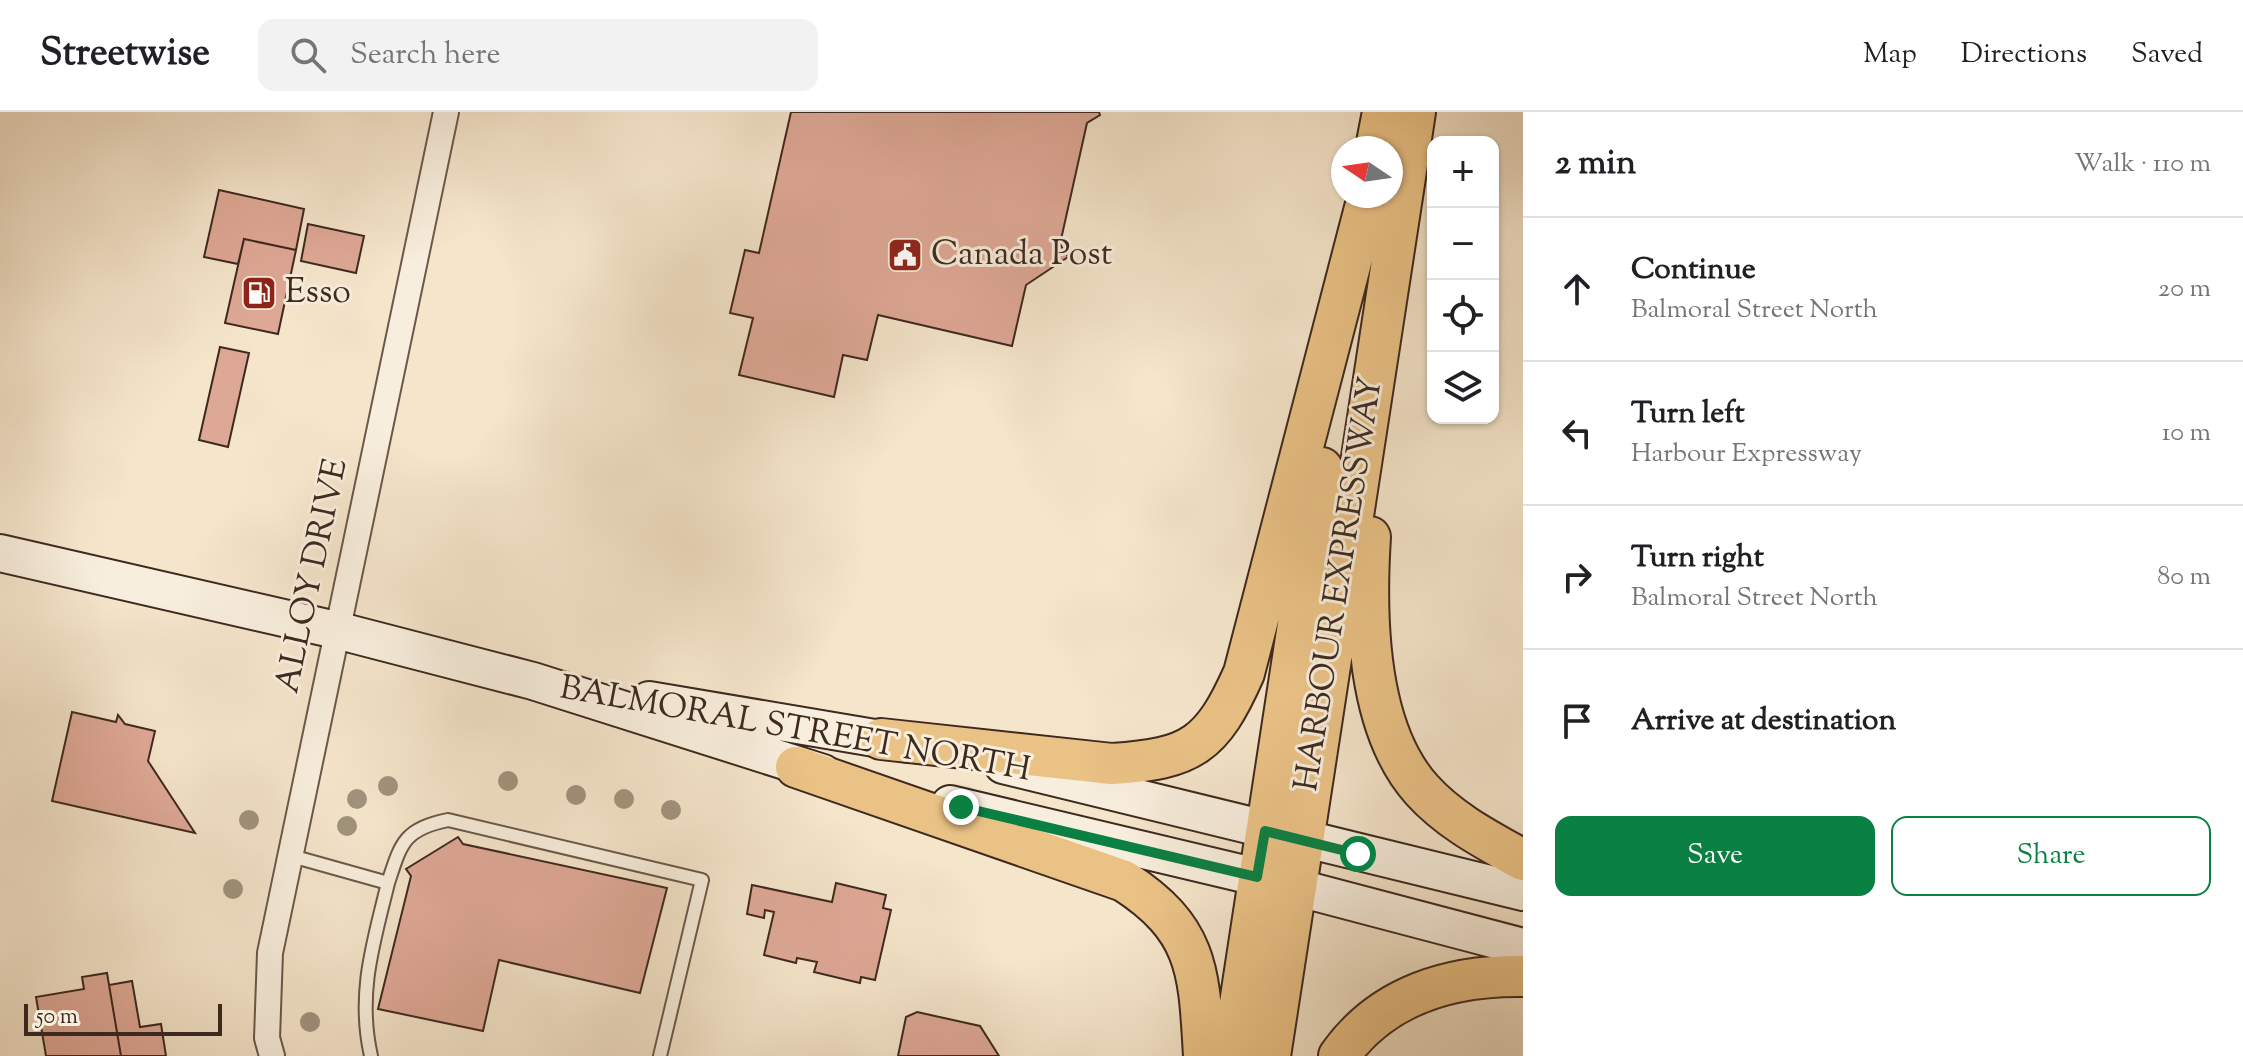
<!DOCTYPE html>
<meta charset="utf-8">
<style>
body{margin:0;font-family:"Sorts Mill Goudy",serif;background:#f2f2f2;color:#202124}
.controls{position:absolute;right:24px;top:24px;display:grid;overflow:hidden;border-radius:16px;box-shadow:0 2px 6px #0004}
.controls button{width:72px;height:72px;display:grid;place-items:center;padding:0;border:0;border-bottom:2px solid #e0e0e0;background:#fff;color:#202124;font:40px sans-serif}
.compass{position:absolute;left:1331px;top:24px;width:72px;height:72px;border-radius:50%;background:#fff;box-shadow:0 2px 6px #0004;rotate:283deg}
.scale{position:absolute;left:24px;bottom:20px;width:198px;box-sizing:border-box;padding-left:8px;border:4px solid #3e291f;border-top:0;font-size:22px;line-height:28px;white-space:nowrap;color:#3e291f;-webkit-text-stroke:6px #f8eedd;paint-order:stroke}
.stop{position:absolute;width:24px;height:24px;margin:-18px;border:6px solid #0b8043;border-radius:50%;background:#fff}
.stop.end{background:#0b8043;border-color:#fff;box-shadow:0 2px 8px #0008}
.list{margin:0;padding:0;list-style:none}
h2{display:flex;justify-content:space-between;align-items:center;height:104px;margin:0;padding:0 32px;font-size:34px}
h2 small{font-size:26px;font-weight:400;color:#757577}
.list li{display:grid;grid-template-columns:52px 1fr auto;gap:24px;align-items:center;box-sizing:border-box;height:144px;padding:0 32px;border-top:2px solid #e0e0e0}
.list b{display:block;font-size:30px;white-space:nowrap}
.list p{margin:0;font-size:26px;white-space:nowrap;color:#757577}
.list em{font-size:26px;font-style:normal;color:#757577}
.actions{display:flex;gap:16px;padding:24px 32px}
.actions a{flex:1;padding:18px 0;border:2px solid #0b8043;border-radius:16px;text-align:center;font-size:28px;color:#0b8043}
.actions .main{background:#0b8043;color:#fff}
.icon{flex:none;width:44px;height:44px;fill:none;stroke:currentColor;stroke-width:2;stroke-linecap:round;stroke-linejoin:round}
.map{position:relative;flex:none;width:1523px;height:944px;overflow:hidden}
header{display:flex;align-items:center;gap:48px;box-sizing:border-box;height:112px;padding:0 40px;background:#fff;border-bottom:2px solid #e0e0e0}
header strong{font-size:38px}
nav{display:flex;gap:44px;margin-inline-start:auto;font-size:28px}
.search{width:560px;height:72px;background:#f2f2f2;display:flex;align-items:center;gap:20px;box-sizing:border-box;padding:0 28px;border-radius:16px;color:#757577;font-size:30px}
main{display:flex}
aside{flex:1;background:#fff}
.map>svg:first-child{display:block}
</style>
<header>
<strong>Streetwise</strong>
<div class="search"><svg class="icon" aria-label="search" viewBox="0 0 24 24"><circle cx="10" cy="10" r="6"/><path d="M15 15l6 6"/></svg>Search here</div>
<nav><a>Map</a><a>Directions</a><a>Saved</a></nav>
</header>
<main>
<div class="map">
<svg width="1523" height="944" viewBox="0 0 1523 944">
<rect width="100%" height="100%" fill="#f5e5cb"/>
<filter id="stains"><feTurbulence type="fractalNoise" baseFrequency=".0025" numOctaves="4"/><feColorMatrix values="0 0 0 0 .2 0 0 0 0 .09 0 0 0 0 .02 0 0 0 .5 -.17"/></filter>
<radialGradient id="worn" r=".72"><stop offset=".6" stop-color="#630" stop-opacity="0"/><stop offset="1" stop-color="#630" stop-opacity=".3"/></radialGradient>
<path fill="#dea896" stroke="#3e291f" stroke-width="2" d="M791,0H1099L1100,3L1087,11L1060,132L1068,145L1026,173L1012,234L878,203L867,248L843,243L834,285L739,263L753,206L730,201L745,138L759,141Z
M219,78L304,97L296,138L244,127L238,152L204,145Z
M308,112L364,124L356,161L301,149Z
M244,127L296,138L278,222L225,211Z
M220,235L249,241L228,335L199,328Z
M72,600L116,610L118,603L125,612L155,619L148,649L195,721L52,689Z
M458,725L463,732L667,776L640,881L499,848L483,919L378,897L411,764L406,757Z
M836,771L886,783L883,796L891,798L875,868L861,865L860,871L814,860L817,850L797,846L796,851L764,843L774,800L765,798L764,806L747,802L752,773L832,790Z
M107,861L121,944H46L36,885L84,877L82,865Z
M132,869L140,915L161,912L166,944H121L109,873Z
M917,900L980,914L999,944H898L906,905Z"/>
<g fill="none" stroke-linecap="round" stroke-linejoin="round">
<g stroke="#6c584a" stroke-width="16">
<path id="lane" d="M288,743L388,771C373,832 357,882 371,944
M388,771C401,731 404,717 448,708L702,768L660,944"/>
</g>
<g stroke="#6c584a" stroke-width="28">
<path id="street" d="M272,944L267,926L270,841L446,0"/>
</g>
<g stroke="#3e291f" stroke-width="40">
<path id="secondary" d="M0,441L336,518L533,569L823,661
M649,588L910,632
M1003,653L1523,780
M950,692L1257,765L1523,835"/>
</g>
<g stroke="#3e291f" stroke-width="44">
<path id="primary" d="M1376,36L1383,0
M1370,425C1365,503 1366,616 1422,678C1450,709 1487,728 1523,748
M881,627L1112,652C1192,647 1212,633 1244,561L1365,96
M796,655L1124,769C1200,818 1199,861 1204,944
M1232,944L1322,356
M1270,944L1415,0
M1339,944C1382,883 1451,863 1523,864"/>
</g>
<use href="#lane" stroke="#f8eedd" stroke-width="12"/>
<use href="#street" stroke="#f8eedd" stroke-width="24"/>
<use href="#secondary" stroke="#f8eedd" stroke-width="36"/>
<use href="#primary" stroke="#eac286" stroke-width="40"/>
</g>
<g fill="#a1937d">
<circle cx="508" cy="669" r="10"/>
<circle cx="388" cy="674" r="10"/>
<circle cx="576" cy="683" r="10"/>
<circle cx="357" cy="687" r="10"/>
<circle cx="624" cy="687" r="10"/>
<circle cx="671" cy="698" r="10"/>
<circle cx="249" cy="708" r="10"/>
<circle cx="347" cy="714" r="10"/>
<circle cx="233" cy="777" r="10"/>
<circle cx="310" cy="910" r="10"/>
</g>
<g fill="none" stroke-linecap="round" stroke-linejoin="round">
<path stroke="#0b8043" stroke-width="10" d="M961,695L1257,765L1265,719L1358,742"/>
</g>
<defs>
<g id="civic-square" transform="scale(1.8)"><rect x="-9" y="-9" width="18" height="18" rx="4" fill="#8f2418" stroke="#f8eedd"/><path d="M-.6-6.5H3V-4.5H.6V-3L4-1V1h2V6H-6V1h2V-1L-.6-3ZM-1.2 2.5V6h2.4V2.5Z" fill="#fff"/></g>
<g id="fuel-square" transform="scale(1.8)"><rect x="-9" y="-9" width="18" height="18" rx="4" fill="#8f2418" stroke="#f8eedd"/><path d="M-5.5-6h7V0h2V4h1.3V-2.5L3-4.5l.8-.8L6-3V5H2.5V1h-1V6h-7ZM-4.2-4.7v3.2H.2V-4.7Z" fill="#fff"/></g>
</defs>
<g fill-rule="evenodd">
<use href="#civic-square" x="905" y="143"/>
<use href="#fuel-square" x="259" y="181"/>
</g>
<g text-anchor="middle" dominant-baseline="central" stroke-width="6" stroke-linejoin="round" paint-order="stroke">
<g font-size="34" fill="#3e291f" stroke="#f8eedd" text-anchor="start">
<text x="931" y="143">Canada Post</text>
<text x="285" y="181">Esso</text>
</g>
<g font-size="34" fill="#3e291f" stroke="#f8eedd">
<text transform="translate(313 464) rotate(-78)">ALLOY DRIVE</text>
<text transform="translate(1340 472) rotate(-81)">HARBOUR EXPRESSWAY</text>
<text transform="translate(795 618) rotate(10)">BALMORAL STREET NORTH</text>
</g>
</g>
<rect width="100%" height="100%" filter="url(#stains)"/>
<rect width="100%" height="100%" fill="url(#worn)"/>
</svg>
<div class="controls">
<button>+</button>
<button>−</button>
<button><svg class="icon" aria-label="locate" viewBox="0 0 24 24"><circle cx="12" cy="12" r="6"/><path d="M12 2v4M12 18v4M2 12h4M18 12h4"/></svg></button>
<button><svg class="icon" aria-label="layers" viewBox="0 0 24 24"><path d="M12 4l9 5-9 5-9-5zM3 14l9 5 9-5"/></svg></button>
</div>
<svg class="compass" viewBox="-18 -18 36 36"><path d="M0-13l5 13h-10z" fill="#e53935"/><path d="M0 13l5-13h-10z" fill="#757577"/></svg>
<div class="scale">50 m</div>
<div class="stop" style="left:1358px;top:742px"></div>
<div class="stop end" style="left:961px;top:695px"></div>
</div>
<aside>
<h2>2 min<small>Walk · 110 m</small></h2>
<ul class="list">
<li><svg class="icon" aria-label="ahead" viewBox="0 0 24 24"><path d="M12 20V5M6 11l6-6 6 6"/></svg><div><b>Continue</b><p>Balmoral Street North</p></div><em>20 m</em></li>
<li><svg class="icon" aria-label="left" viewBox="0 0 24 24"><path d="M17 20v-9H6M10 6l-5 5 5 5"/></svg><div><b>Turn left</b><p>Harbour Expressway</p></div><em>10 m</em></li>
<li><svg class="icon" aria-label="right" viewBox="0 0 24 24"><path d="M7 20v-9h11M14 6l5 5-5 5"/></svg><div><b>Turn right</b><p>Balmoral Street North</p></div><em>80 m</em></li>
<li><svg class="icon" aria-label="arrive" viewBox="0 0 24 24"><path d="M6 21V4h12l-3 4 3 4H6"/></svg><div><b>Arrive at destination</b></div></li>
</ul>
<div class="actions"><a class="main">Save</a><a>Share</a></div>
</aside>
</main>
